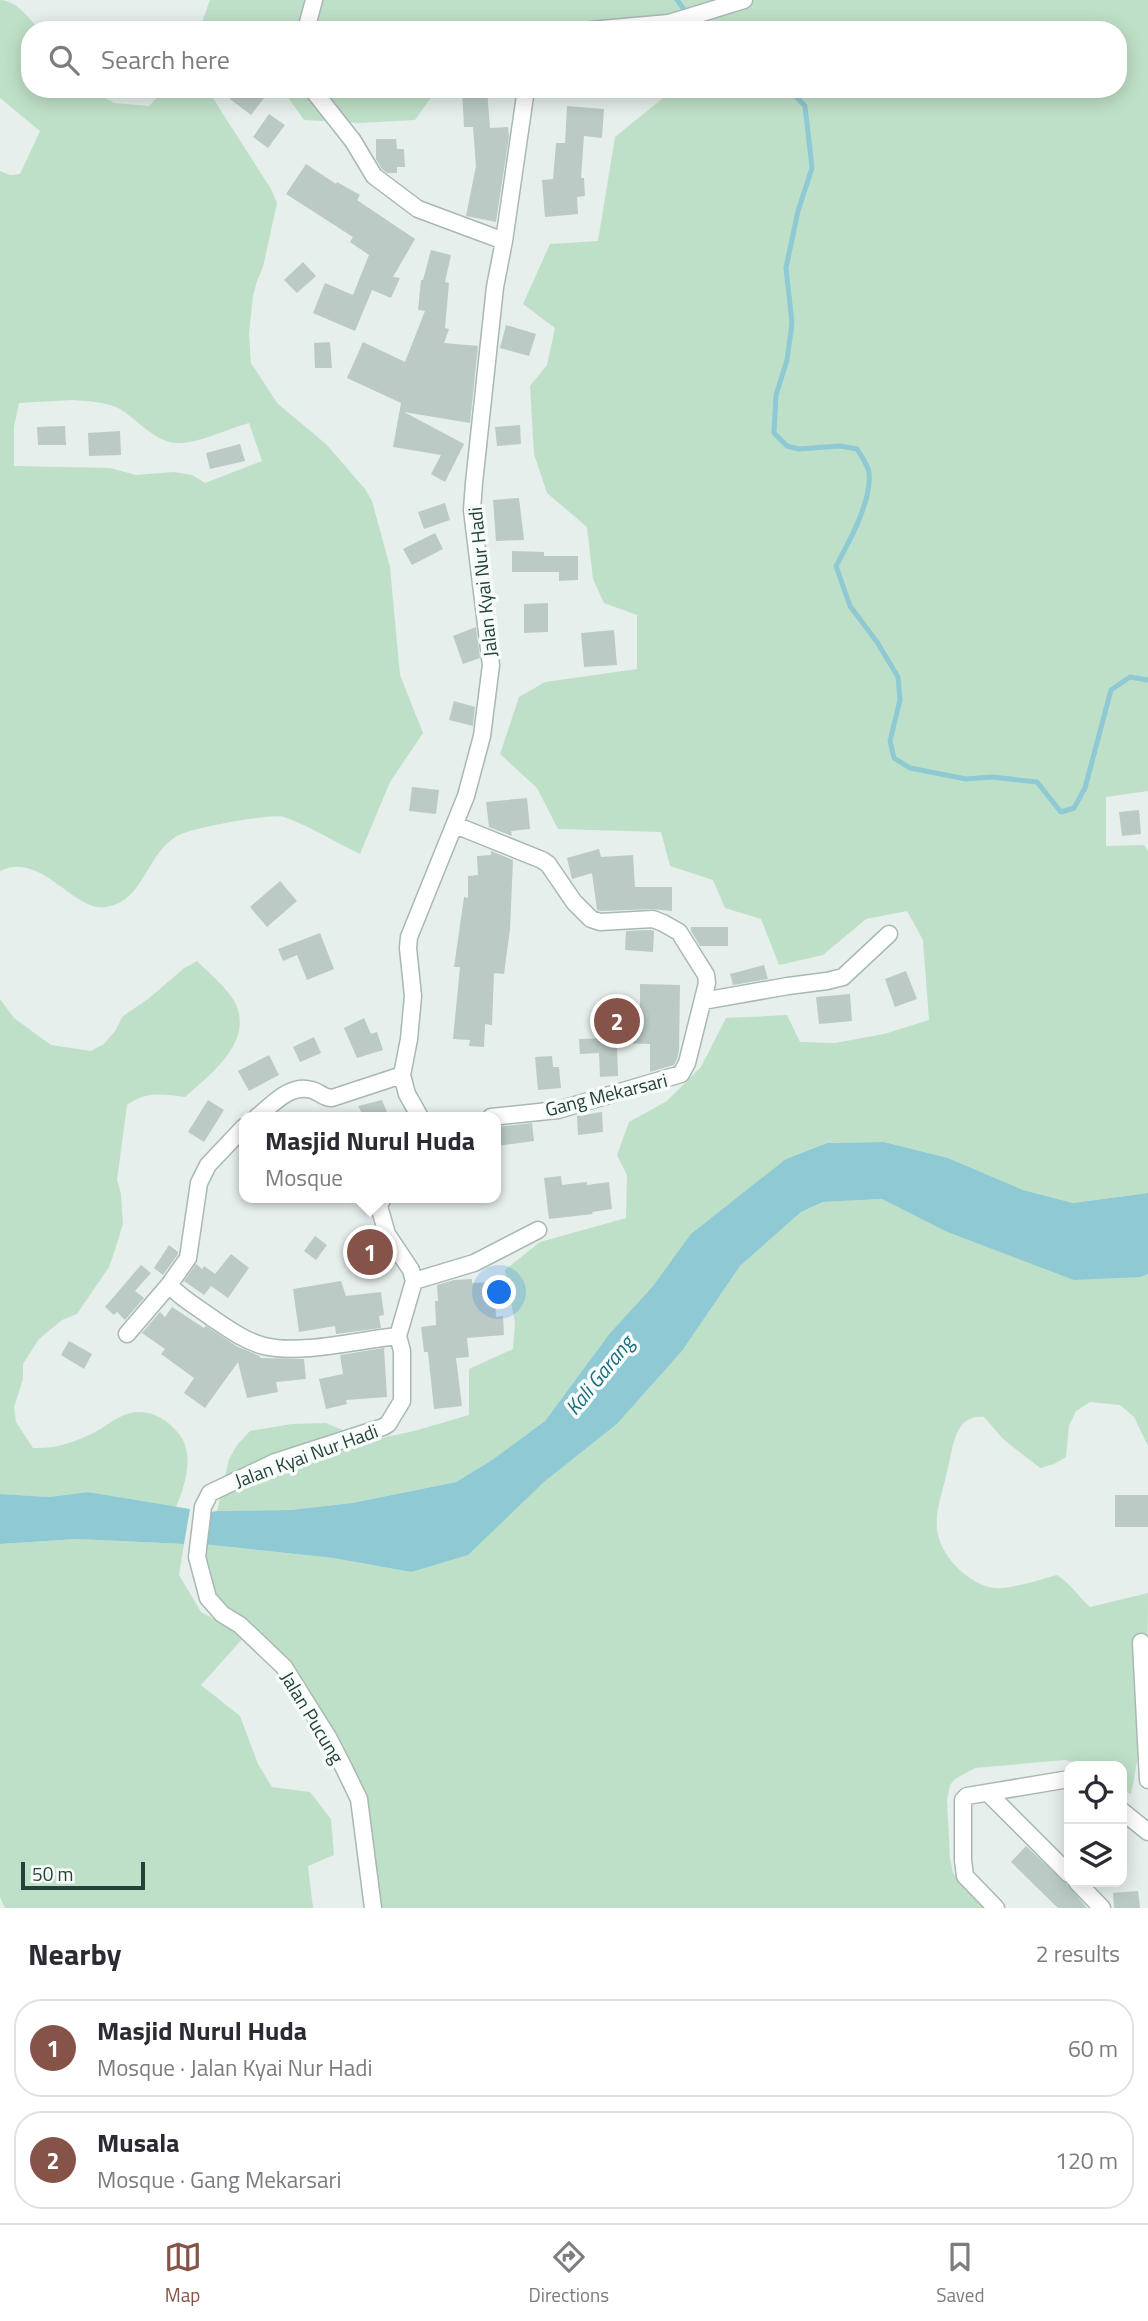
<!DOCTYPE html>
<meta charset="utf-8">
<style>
body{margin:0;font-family:"Titillium Web",sans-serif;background:#f2f2f3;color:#2b2b33}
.controls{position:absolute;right:21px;bottom:21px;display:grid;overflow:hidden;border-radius:14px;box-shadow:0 4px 18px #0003}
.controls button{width:63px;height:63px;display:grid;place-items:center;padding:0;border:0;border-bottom:2px solid #e1e1e2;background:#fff;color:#2b2b33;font:35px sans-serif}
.scale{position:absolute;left:21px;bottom:18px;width:124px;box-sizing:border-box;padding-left:7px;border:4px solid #24423a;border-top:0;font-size:19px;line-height:24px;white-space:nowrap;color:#24423a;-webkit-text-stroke:5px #f7fbf9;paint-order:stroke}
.you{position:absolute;left:500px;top:1293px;width:24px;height:24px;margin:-18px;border:5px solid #fff;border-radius:50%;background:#1a73e8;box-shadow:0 0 0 10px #1a73e833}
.badge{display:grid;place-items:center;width:46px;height:46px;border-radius:50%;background:#855347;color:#fff;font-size:23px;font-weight:700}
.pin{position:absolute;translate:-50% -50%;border:4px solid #fff;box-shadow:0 2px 7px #0006}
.popup{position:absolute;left:239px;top:1112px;width:262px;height:91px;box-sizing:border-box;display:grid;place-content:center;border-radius:14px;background:#fff;filter:drop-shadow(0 2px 5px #0005);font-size:23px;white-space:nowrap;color:#7c7c81}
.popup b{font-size:26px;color:#2b2b33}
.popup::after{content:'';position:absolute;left:50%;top:100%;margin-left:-14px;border:14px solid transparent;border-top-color:#fff}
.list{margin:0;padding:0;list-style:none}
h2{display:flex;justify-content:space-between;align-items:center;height:91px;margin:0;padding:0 28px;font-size:30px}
h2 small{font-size:23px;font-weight:400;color:#7c7c81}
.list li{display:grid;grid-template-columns:46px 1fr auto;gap:21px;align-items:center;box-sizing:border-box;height:98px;margin:0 14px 14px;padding:0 14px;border:2px solid #e1e1e2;border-radius:28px}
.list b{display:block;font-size:26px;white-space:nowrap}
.list p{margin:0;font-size:23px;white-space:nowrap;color:#7c7c81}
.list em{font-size:23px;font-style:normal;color:#7c7c81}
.icon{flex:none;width:38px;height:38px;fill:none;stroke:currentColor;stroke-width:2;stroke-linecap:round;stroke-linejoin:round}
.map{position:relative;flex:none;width:1148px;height:1908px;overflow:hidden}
.search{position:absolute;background:#fff;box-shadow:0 4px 18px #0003;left:21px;right:21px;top:21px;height:77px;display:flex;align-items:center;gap:18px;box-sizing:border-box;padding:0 24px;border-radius:28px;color:#7c7c81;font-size:26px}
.sheet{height:315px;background:#fff}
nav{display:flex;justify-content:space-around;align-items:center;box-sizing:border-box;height:98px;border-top:2px solid #e1e1e2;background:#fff;font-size:19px;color:#7c7c81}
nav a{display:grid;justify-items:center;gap:4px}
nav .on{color:#855347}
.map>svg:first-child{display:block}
</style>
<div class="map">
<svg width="1148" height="1908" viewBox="0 0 1148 1908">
<rect width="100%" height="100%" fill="#e6efeb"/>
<path fill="#bfe0c8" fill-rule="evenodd" d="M0,0C15,0 30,18 39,30H30V89H89L114,103L149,106L165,89H207L271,189L277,203L263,267L257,281L253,296L249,333L251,363L278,404L326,444L365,489L372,501L390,567L400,675L423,733L390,782L360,854C335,842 310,826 284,817C271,813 193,828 179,835C174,837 167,843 163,848C144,869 138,902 106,907C73,912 41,850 0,871V171L10,175L20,174L40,131L0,98ZM73,400C86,401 104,402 116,407C136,417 152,441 176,443C198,444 227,429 249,423L262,461L205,483L192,475L174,472L136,475L110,468L14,466V427L19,403Z
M210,0H1148V791L1106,797V846L1144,845L1148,851V1193L1073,1203L1023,1190L948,1158L884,1142L827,1143L786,1159L653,1286L610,1333L545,1421L492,1460L456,1482L352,1503L290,1510L217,1511L229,1459L237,1445L250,1431L292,1424L326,1423L368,1441L414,1431L469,1415V1369L513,1349L515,1323L505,1270L540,1242L626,1218L627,1175L617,1155L629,1122L667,1101L701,1067L726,1018L787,1015L800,1042L835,1043L884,1034L929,1020L923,940L907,911L866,919L823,955L779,965L761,919L725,908L713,880L670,866L661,832L558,829L537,788L500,754L519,697L545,682L637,669V615L604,603L593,579L587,527L547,493L534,454L530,386L547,365L555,328L523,304L550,244L598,241L615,137L663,98L662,89H1118V30H199Z
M282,89H437L415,120L359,123L304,120Z
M197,961C208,972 233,993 237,1007C251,1045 209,1075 185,1097C162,1094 146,1091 127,1105L117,1180L121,1194L123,1224L114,1253L109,1267L77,1314L62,1320L39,1339L23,1364V1379L14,1407L16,1422L33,1448C56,1449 75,1442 95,1432C103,1428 110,1422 118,1418C141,1405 164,1415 179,1434C195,1454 185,1486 176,1507L88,1492L49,1497L0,1494V999L14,1018L51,1045L91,1051L104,1044L115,1031L123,1016L148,999L183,969Z
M882,1199L945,1231L1141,1277L1148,1274V1446L1134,1417L1120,1405L1090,1402L1076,1411L1069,1426L1066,1457L1054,1464L1040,1468L1004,1440L984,1417C976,1416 966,1419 961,1426C952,1439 951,1457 947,1472C943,1491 935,1510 937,1530C940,1554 965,1581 989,1587C1004,1592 1041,1579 1057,1575C1071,1584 1078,1596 1090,1607L1148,1593C1148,1661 1145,1727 1131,1794L1122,1790V1766H1086L1065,1760L975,1768L955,1779L950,1785L947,1800L950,1858L953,1873L985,1908H378L366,1800L292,1669L207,1600L196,1583L202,1544L333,1558L411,1572L544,1482L617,1424L682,1351L740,1266L801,1212L823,1202Z
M77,1539L184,1544L179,1575L201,1612L245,1636L201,1685L240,1716L258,1764L272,1787L310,1792L331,1819L334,1855L308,1866L313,1908H5L0,1897V1544Z"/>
<path fill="#8ec9d4" d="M884,1142L948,1158L1023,1190L1073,1203L1148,1193V1274L1141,1277L1074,1280L945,1231L882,1199L823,1202L801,1212L740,1266L682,1351L617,1424L544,1482L468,1555L411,1572L333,1558L202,1544L206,1513L217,1511L290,1510L352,1503L456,1482L492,1460L545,1421L610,1333L653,1286L691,1234L786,1159L827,1143Z
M88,1492L190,1509L184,1544L77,1539L0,1544V1494L49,1497Z"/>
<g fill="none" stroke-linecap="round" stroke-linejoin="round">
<path stroke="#8ec9d4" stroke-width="5" d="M677,0L699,30
M789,89L805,106L812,168L798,211L786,268L792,323L787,360L776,395L774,433L787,446L799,449L840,446L857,449C861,456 868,465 869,473C872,501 849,542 836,566L850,606L877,642L898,677L900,700L890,741L894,758L910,768L966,779L992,777L1037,782L1061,812L1074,808L1085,788L1111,690L1130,677L1148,680"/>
</g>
<path fill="#bbcac4" d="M237,89H271L251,115L230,99Z
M487,89L490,128L508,127L509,136L496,222L466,216L476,166L473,127H464L462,90Z
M567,106L604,109L602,138L584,136L581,178H584L585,196L577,197L578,214L545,217L542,180L553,179L556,143H565Z
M269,114L285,125L268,148L253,137Z
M376,139H396L397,149H404L405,167H397V173H387L382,169L376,159Z
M306,164L336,184L337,182L360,195L357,200L415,239L393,277L400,278L391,298L372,290L355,331L313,313L325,283L353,295L369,255L350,242L353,237L286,194Z
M431,250L451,255L445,282L449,283L445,328L449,329L444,343L478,346L470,423L404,412L464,444L445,482L431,474L441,455L393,447L401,403L347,378L363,342L405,362L425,311L418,310L421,280H423Z
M303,262L316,276L297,293L284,280Z
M506,325L536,334L529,356L500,348Z
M330,342L332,368H315L314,343Z
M520,425L521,444L497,446L495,427Z
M65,426L66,445H38L37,427Z
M120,431L121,455L89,456L88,433Z
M240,444L245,461L210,469L206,453Z
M519,498L524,540L496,541L493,500Z
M445,503L450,520L424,529L418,512Z
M435,533L443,549L412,565L403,549Z
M512,551L544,552V556H578V580L559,581V572H512Z
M548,603V632L524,633V604Z
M476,627L480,658L463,664L453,636Z
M614,630L617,665L584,667L581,633Z
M454,701L475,707L473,726L449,720Z
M412,787L439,790L436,814L409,811Z
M527,798L530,829L511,831L512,836L489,827L486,802Z
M1139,810L1141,834L1122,836L1119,812Z
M599,849L601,857L633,855L635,887H672V911L652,909L601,911L597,910L592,873L572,879L567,858Z
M491,851L513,860L510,929L504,974L494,973L492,1025L485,1024L484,1047L469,1046L470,1040L453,1039L460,967H454L464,897L468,898V876L478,875L477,856L491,855Z
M280,881L297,901L267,927L250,907Z
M691,927H728V946H700L691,931Z
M651,930L654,931L653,952L625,950L626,931Z
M320,933L334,969L307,980L297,955L283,961L278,949Z
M764,965L768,979L733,985L730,974Z
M906,971L917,999L895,1007L885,979Z
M640,984L680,985L679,1050L677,1059L674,1065L650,1072V1044L617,1043L618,1076L600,1077L599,1053L580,1054L579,1039L608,1038L609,1007H640Z
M850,994L852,1021L819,1024L816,997Z
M364,1018L371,1034L377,1032L383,1050L357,1058L344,1028Z
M314,1037L321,1053L300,1062L293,1047Z
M269,1055L279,1075L249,1091L238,1071Z
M552,1056L553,1067H559L561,1088L538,1090L535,1057Z
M208,1100L224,1110L204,1142L188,1132Z
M382,1100L389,1117H364L358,1106Z
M602,1112L603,1132L578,1135L577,1116Z
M532,1123L534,1141L496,1146V1127Z
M561,1176L562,1185L587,1182V1185L609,1182L612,1209L592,1212L593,1214L549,1219L544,1178Z
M368,1233L378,1239L386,1251L375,1269H369L352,1257Z
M315,1236L327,1245L316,1260L304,1251Z
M169,1245L178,1252V1254L163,1275L154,1268Z
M231,1254L249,1268L228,1298L211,1286L204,1295L184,1281L196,1264L202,1269L204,1266L215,1274Z
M141,1265L151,1273L135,1291L144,1298L125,1320L117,1312L114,1315L105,1307Z
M472,1279V1283L494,1282L496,1317L503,1316L504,1335L467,1338L469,1357L456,1358L462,1406L434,1409L428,1352H424L421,1327L436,1325L435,1301H438L437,1285L454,1280Z
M341,1281L346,1296L381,1292L384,1315L379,1316L381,1328L336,1334L335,1326L299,1332L293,1289Z
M172,1307L204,1328L206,1326L238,1347L260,1356V1358L304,1359L306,1379L276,1382L278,1392L247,1398L238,1362L205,1408L184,1393L194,1378L161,1354L165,1349L142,1333L160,1312L165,1317Z
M69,1341L92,1354L84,1369L61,1355Z
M384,1348L387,1397L346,1400L347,1404L326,1409L319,1379L343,1374L340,1355Z
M1115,1495H1148V1527H1115Z
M1026,1846L1067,1884L1087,1908H1058L1011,1862Z
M1138,1891L1140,1908H1114L1113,1893Z"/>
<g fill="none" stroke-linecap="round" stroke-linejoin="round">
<g stroke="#a8b8b2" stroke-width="19">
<path id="street" d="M306,30L314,0
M590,30L669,23L744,0
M312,89L353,141L374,176L418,209L504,241
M455,825L542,860L548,864L574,902L591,919L600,922L653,919L663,923L679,932L706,975L707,983L687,1063L681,1074L558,1110L491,1117
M703,1001L788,986L827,981L843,977L889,934
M257,1117C272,1105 290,1083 312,1090C320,1092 323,1098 332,1098L402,1075
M420,1117L407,1094L402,1075L409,1039L413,996L408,948L409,937L466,796L482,736L491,665L472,510L474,483L495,287L504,241L526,89
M244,1127L208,1165L199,1183L188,1258L169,1285C181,1298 197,1307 212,1318C227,1328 245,1341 264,1346C300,1355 359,1340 398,1336
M414,1281L474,1263L538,1230
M127,1334L169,1285
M1141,1642L1148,1780
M988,1793L1069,1874
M1122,1811L1148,1832
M1077,1882L1102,1908
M373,1908L359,1799L343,1766L328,1737L284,1667L240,1625L222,1614L208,1598L197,1557L203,1507L210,1493L275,1462L383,1427L388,1424L402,1401V1351L398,1336L414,1281L411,1270L387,1234L379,1206L383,1198
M996,1908L965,1876L963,1860V1800L967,1796L1069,1779"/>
</g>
<use href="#street" stroke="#fff" stroke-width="16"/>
</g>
<g text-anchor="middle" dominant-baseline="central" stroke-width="7" stroke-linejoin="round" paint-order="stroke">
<g font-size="19" fill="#24423a" stroke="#f7fbf9">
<text transform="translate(482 582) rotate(-96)">Jalan Kyai Nur Hadi</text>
<text transform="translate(606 1094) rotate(-14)">Gang Mekarsari</text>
<text transform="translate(306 1455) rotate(-20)">Jalan Kyai Nur Hadi</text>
<text transform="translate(313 1717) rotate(59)">Jalan Pucung</text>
</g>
<g font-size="21" font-style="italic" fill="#1c6f80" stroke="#f7fbf9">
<text transform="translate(599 1375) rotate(-51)">Kali Garang</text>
</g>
</g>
</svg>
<div class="controls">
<button><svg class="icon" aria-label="locate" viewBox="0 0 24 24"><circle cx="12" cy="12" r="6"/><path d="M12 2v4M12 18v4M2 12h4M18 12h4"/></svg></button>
<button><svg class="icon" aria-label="layers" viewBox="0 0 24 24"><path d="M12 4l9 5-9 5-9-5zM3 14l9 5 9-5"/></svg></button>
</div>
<div class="scale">50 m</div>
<div class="you"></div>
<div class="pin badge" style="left:370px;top:1252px">1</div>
<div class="popup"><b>Masjid Nurul Huda</b>Mosque</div>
<div class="pin badge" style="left:617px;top:1021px">2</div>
<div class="search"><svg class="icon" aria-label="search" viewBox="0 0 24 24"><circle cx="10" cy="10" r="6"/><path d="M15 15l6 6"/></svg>Search here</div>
</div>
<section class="sheet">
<h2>Nearby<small>2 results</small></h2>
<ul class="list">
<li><span class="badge">1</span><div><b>Masjid Nurul Huda</b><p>Mosque · Jalan Kyai Nur Hadi</p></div><em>60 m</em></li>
<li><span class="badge">2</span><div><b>Musala</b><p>Mosque · Gang Mekarsari</p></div><em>120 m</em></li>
</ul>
</section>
<nav>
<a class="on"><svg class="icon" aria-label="map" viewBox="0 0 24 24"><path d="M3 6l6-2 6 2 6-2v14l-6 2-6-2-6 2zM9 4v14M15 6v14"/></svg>Map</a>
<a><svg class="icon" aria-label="directions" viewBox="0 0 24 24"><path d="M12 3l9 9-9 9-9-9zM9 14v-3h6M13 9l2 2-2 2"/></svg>Directions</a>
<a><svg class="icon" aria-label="saved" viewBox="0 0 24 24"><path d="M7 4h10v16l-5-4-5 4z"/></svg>Saved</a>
</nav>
